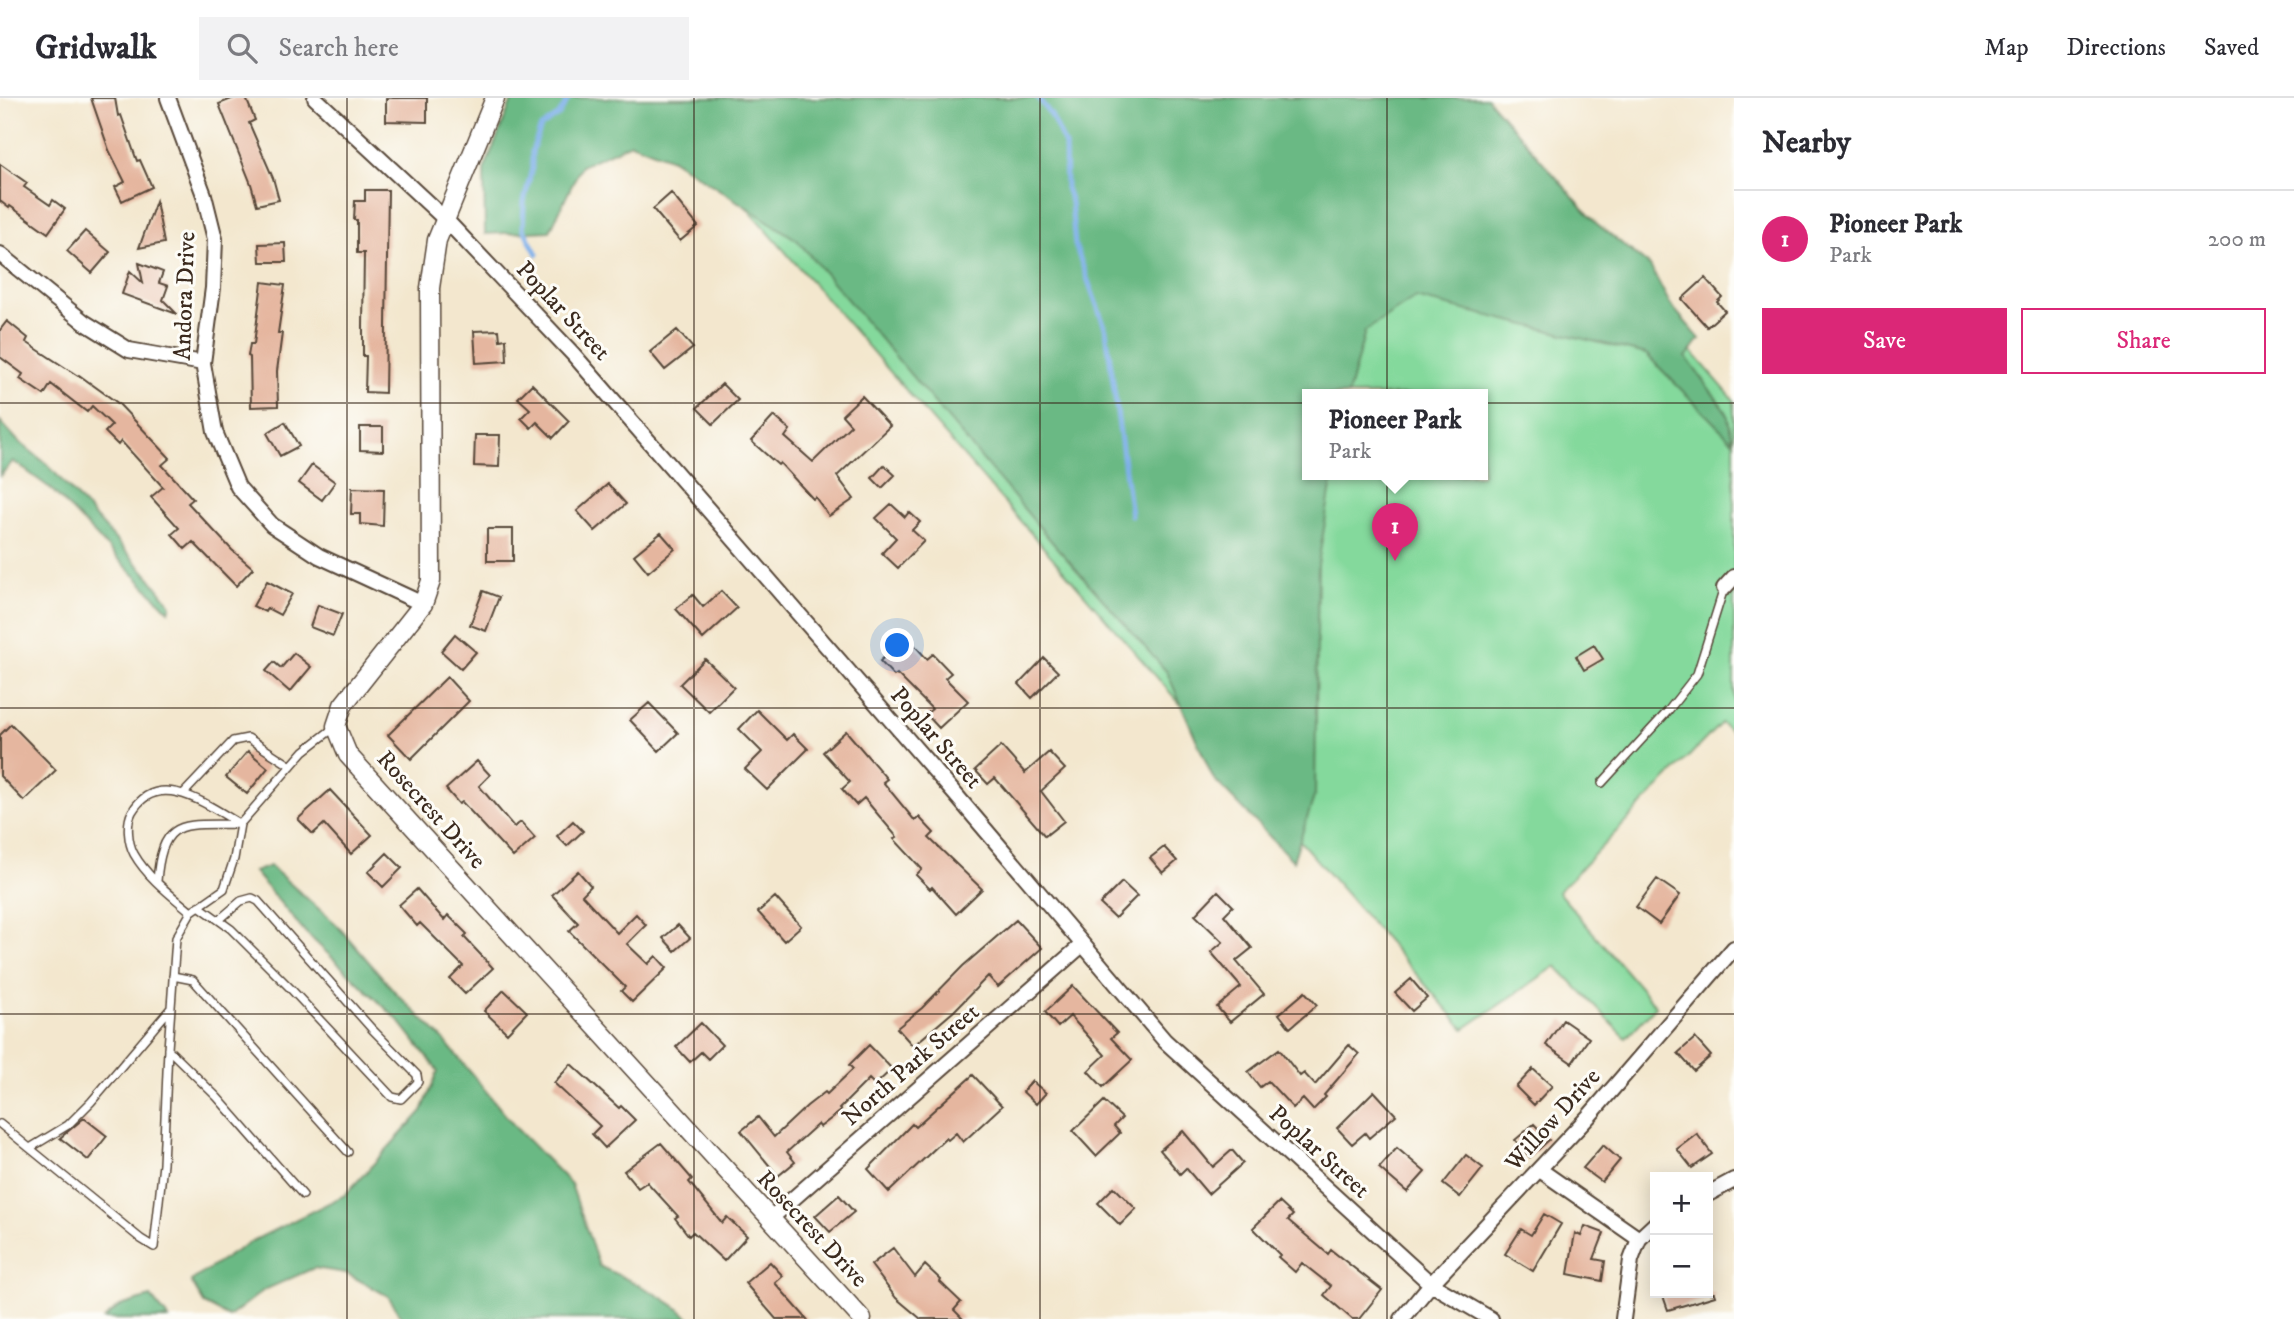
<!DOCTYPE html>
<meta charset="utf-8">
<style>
body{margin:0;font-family:"IM FELL DW Pica",serif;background:#f2f2f3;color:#2b2b33}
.controls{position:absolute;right:21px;bottom:21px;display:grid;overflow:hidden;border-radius:0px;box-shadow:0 4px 18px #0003}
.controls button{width:63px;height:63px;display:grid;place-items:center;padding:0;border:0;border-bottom:2px solid #e1e1e2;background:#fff;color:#2b2b33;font:35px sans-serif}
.you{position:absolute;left:898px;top:548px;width:24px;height:24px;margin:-18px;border:5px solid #fff;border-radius:50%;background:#1a73e8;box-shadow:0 0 0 10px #1a73e833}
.badge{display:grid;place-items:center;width:46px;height:46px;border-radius:50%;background:#db2777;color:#fff;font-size:23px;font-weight:700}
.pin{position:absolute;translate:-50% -58px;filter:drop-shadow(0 2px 4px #0008)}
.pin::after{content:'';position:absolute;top:37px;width:24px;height:21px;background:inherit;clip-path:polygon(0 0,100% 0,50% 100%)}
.popup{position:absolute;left:1302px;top:291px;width:186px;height:91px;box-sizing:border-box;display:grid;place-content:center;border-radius:0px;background:#fff;filter:drop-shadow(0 2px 5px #0005);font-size:23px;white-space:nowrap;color:#7c7c81}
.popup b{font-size:26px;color:#2b2b33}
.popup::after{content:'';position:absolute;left:50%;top:100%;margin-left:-14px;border:14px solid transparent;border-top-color:#fff}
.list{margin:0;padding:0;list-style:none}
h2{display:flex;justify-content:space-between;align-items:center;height:91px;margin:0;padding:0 28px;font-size:30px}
h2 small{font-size:23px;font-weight:400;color:#7c7c81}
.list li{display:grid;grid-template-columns:46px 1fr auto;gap:21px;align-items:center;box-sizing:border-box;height:98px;padding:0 28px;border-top:2px solid #e1e1e2}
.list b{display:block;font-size:26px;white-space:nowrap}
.list p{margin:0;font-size:23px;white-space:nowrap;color:#7c7c81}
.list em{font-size:23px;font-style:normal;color:#7c7c81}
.actions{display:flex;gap:14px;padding:21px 28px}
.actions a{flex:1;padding:16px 0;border:2px solid #db2777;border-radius:0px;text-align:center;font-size:24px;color:#db2777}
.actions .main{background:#db2777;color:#fff}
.icon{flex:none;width:38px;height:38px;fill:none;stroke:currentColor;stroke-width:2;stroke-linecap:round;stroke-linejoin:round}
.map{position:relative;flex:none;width:1734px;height:1221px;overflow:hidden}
header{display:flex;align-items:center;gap:42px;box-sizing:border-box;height:98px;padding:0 35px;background:#fff;border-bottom:2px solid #e1e1e2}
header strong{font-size:33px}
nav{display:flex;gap:38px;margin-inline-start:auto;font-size:24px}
.search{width:490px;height:63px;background:#f2f2f3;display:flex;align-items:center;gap:18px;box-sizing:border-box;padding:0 24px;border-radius:0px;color:#7c7c81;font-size:26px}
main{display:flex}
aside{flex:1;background:#fff}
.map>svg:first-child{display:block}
</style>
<header>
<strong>Gridwalk</strong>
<div class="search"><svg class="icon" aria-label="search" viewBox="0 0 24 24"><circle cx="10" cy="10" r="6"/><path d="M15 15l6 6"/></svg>Search here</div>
<nav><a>Map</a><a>Directions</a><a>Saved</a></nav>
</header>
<main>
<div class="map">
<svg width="1734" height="1221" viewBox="0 0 1734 1221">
<rect width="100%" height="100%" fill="#fdfcf7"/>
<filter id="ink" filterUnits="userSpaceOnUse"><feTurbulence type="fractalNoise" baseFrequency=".0143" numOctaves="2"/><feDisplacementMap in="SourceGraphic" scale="14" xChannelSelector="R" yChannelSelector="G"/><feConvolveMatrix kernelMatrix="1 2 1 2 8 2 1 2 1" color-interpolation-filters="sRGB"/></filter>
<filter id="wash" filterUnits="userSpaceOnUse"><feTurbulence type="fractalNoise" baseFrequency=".00686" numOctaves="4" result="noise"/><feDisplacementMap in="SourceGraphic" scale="28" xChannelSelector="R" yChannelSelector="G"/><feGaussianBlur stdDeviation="1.57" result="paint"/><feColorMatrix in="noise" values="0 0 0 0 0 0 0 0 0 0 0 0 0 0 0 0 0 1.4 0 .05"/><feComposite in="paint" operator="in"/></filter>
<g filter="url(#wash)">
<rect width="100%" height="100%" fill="#f3e7ce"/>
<path fill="#84d99c" stroke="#60825d" stroke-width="2" fill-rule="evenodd" d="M651,0H1472L1734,302V636L1721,625L1558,794L1656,908L1626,940L1556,868L1464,931ZM1308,297H1482V377H1308Z"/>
<path fill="#6bb984" stroke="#537251" stroke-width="2" d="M513,0H1487L1596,125L1650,168L1670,206L1700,241L1686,259L1727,315L1733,344L1646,256L1415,200L1365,233L1348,297H1308V377H1333L1318,466L1315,696L1293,763L1213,680L1167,574L1052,444L797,142L672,61L631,45L581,68L550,133L485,136L484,72Z
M0,323L18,343L48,367L150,480L171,507L169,513L50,390L13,363L0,378Z
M270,768L336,826L396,895L444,942L516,1030L571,1086L599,1168C631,1183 664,1197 691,1221H403L388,1198L346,1175L314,1170L264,1192L229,1219L204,1206L191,1183L248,1145L345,1097L422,1013L438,973L398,922L305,834L254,774Z
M151,1199L169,1221H104L120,1208Z"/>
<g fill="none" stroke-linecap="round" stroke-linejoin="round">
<path stroke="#7eb0ea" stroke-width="5" d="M1038,0L1051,17L1065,47L1066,90L1071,104L1075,147L1106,232L1131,417
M537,156L523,130L524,104L532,70V53L541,29L559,17L569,0"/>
</g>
<g id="blocks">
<path fill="#e5b69f" d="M91,0H115L118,18L121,17L137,63L140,62L152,89L122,103L115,89L125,84L109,52Z
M234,0H246L255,22L249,25L273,80L279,102L257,107L251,86L219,6Z
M386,0H427V24L386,23Z
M0,66L27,85L24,89L50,107L53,102L65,111L48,135L10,108L9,110L0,103Z
M365,92H388L385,295L365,294L366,258H363V228L364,155H357V122H354L355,103H365Z
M671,95L698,128L680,143L653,111Z
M156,103L164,145L139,150Z
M85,133L110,154L92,175L67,153Z
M285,145L286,164H260L259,146Z
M139,165L163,174L159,185L168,188L163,202L177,216L122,196L130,173L143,185Z
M1705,180L1722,199L1717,204L1725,213L1707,229L1682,201Z
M262,184L285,187L278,235H282L277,273L278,308L251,309L250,259L248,258L250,246H254Z
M7,223L28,240L26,244L78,278L79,277L119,306L170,360L162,367L193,401L188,405L232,452L253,470L236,488L193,444L185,451L172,436L179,430L151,399L163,389L121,343L118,347L105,334L112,327L92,308L87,314L51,286L44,297L20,281L23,276L0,259V232Z
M499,232L500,242L506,241L507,263L476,265L474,233Z
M677,232L693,250L665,272L650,254Z
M532,286L569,323L553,340L537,324L531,330L521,320L530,311L518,300Z
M722,286L738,302L713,326L697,310Z
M862,298L890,328L837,378L854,401L829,418L815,399L813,401L780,365L778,367L751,343L774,318L790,332L785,339L813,364L851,327L842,317Z
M285,324L299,348L280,358L267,335Z
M360,329H383V353L360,352Z
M475,337H500L499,369L474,368Z
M312,367L335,384L322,402L299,385Z
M884,367L895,377L882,390L872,380Z
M608,386L626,406L595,433L577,413Z
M352,390L384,391L383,428L360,426V416H351Z
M891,406L905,419L909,414L920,424L912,432L924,443L898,470L882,455L896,440L876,420Z
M487,431H513V463H487Z
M661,435L675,451L648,474L634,457Z
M267,483L292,496L280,517L267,510L265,514L253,508Z
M483,493L499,499L486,533L470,527Z
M721,493L737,510L703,541L676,511L693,497L703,509Z
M318,507L342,516L333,538L310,529Z
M455,536L476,554L461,571L441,553Z
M907,539L927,561L933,556L951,575L945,580L968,603L939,630L926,616L932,611L897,576L894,578L880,563Z
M1594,547L1603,561L1584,572L1576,558Z
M294,555L311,569L290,594L266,573L274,564L281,570Z
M1044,560L1058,574L1032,600L1019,586Z
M705,561L734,589L709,614L680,586Z
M447,579L469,603L411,661L388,637Z
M649,605L678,635L659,653L630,622Z
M757,612L787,642L793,636L808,651L767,692L745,671L762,654L739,631Z
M11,626L56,672L24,703L0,678V637Z
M846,633L887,681L883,684L915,723L919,719L934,735L929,740L982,791L956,816L932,789L930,791L916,777L922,771L894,741L897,739L864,700L856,707L842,691L850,684L823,654Z
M1001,648L1025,675L1049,654L1065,671L1041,693L1064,723L1045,738L995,680L988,686L975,672Z
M248,653L268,670L247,696L226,679Z
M477,663L490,677L479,688L514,729L521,724L535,740L513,759L462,704L459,706L446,691Z
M330,692L372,737L351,756L324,726L313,736L298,721Z
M573,723L583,733L567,748L557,738Z
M1164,749L1177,763L1163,775L1150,760Z
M387,755L402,770L383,789L368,774Z
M578,773L591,788L582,797L617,835L636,816L646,827L627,846L648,866L656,858L667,870L632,904L621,893L625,889L569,833L578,825L552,797Z
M1657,781L1680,797L1659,826L1636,809Z
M1122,784L1137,798L1115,820L1100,806Z
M417,791L444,822L448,817L467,836L464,839L493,870L465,896L450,881L463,868L420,825L417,828L399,807Z
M1218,793L1233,808L1224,817L1252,850L1236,863L1264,896L1230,924L1217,909L1241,889L1211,854L1223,844L1195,817Z
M775,799L801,828L784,843L758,814Z
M1016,822L1042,850L998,889L988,878L954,913L913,948L897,930L922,910L963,868Z
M678,827L690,840L675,853L663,840Z
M1411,881L1427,900L1412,913L1395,895Z
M1073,888L1117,935L1111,940L1132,962L1103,989L1088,973L1105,957L1070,918L1058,929L1045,914Z
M504,892L527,914L507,935L484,913Z
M1305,894L1317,907L1290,930L1279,916Z
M1563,922L1589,940L1572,965L1546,947Z
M701,925L722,947L708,961L701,954L690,964L676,949Z
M1695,940L1711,958L1694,973L1678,955Z
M869,947L892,971L875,987L869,981L839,1011L841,1013L820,1029L818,1026L787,1054L795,1064L778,1078L741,1033L758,1019L774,1039L807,1008L825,994L827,996L853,971L849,967Z
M1349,947L1359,956L1324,997L1326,999L1313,1012L1303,1001L1293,1010L1268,983L1260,989L1248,974L1279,951L1300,978L1304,975L1315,987Z
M571,966L619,1010L621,1008L635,1022L605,1050L592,1036L600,1028L554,985Z
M1533,971L1552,988L1534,1007L1516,989Z
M973,977L1002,1008L963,1044L956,1035L948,1042L946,1040L889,1094L868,1071L912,1026L915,1029Z
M1032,983L1046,995L1036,1006L1023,994Z
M1374,993L1396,1017L1369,1040L1365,1035L1352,1046L1337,1030Z
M1104,1003L1122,1020L1114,1028L1120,1035L1096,1058L1073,1033Z
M84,1020L107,1038L88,1062L60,1040Z
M1534,1026L1549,1042L1530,1059L1515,1042Z
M1183,1033L1213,1069L1232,1052L1243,1065L1208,1096L1186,1070L1180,1076L1160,1052Z
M1697,1036L1712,1056L1692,1070L1677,1051Z
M661,1045L692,1081L689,1084L722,1125L727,1119L747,1138L724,1163L693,1134L689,1138L675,1120L678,1118L647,1084L638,1090L624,1073Z
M1603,1047L1620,1062L1602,1084L1583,1070Z
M1397,1050L1425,1074L1407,1094L1379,1070Z
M1466,1057L1483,1070L1460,1099L1443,1086Z
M1114,1089L1136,1111L1120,1127L1098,1105Z
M839,1097L854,1114L830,1134L815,1118Z
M1279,1104L1293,1117L1288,1122L1328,1156L1331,1152L1382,1192L1359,1221H1352L1324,1197L1331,1188L1302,1165L1295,1174L1278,1159L1280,1157L1253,1130Z
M1544,1116L1561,1126L1533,1173L1505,1156L1521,1131L1531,1137Z
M1585,1128L1604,1135L1594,1161L1605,1163L1602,1183L1568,1176L1575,1135L1581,1138Z
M893,1150L915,1179L925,1167L941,1182L940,1184L961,1204L954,1212L963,1221H921L896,1200L871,1167Z
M770,1164L783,1178L775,1185L807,1221H776L745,1185Z
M1662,1195H1714L1715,1198L1668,1212Z"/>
</g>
</g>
<g filter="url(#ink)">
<use href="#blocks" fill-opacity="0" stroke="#574638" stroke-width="2"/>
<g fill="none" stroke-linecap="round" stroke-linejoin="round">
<g stroke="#574638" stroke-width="10">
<path id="service" d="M1602,685L1668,613L1697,576L1724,490
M184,695L233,643L248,640L291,668
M157,783C162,717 185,728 239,726
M199,808L231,831L290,890L392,999L401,1001L418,984L417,977L371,930L258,803L252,800L241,803L219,822
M191,814C171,797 147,779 134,756C128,745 126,725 132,714C158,669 209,708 240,726
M173,878L193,882L348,1054
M168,951L217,999L303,1097
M0,1026L141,1141L154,1149L163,1066L168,951L176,840L191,814L224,791L234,761L240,726L304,653L335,629
M30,1050L68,1027L91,1004L170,911"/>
</g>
<g stroke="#574638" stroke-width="18">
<path id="minor" d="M168,0L204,97L215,141L213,190L203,265L215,334L238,389L272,427L319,458L423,506
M315,0L446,122L573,256L955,696L1165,943L1431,1186L1491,1221
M0,156L84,224L129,252L203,265
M1724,490L1734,479
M1540,1072L1639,1141
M1708,1096L1734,1082
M770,1121L1082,847
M1402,1221L1431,1186L1590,1017L1734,850
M1623,1221L1631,1162L1639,1141L1655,1126"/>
</g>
<g stroke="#574638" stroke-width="21">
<path id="tertiary" d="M495,0L437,142L430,190L431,483L423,506L343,607L336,628L348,657L862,1221"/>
</g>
<use href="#service" stroke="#fff" stroke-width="7"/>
<use href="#minor" stroke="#fff" stroke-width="14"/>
<use href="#tertiary" stroke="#fff" stroke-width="18"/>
</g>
</g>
<path fill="none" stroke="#3b2a1e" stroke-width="2" stroke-opacity="0.55" d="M347,0V1221M694,0V1221M1040,0V1221M1387,0V1221M0,305H1734M0,610H1734M0,916H1734"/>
<g text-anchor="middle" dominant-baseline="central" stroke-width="6" stroke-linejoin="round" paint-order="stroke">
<g font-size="24" fill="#3b2a1e" stroke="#fdfcf7">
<text transform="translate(185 198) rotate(-88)">Andora Drive</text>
<text transform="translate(563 213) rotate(47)">Poplar Street</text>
<text transform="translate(936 640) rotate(49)">Poplar Street</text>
<text transform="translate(431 712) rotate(48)">Rosecrest Drive</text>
<text transform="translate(911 967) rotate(-41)">North Park Street</text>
<text transform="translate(1553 1022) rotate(-48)">Willow Drive</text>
<text transform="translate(1319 1054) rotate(42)">Poplar Street</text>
<text transform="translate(812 1131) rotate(47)">Rosecrest Drive</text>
</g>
</g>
</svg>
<div class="controls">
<button>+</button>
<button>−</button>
</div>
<div class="you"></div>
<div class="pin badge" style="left:1395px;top:463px">1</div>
<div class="popup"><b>Pioneer Park</b>Park</div>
</div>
<aside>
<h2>Nearby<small></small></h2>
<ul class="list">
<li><span class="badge">1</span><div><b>Pioneer Park</b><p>Park</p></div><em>200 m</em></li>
</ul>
<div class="actions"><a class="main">Save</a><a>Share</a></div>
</aside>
</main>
